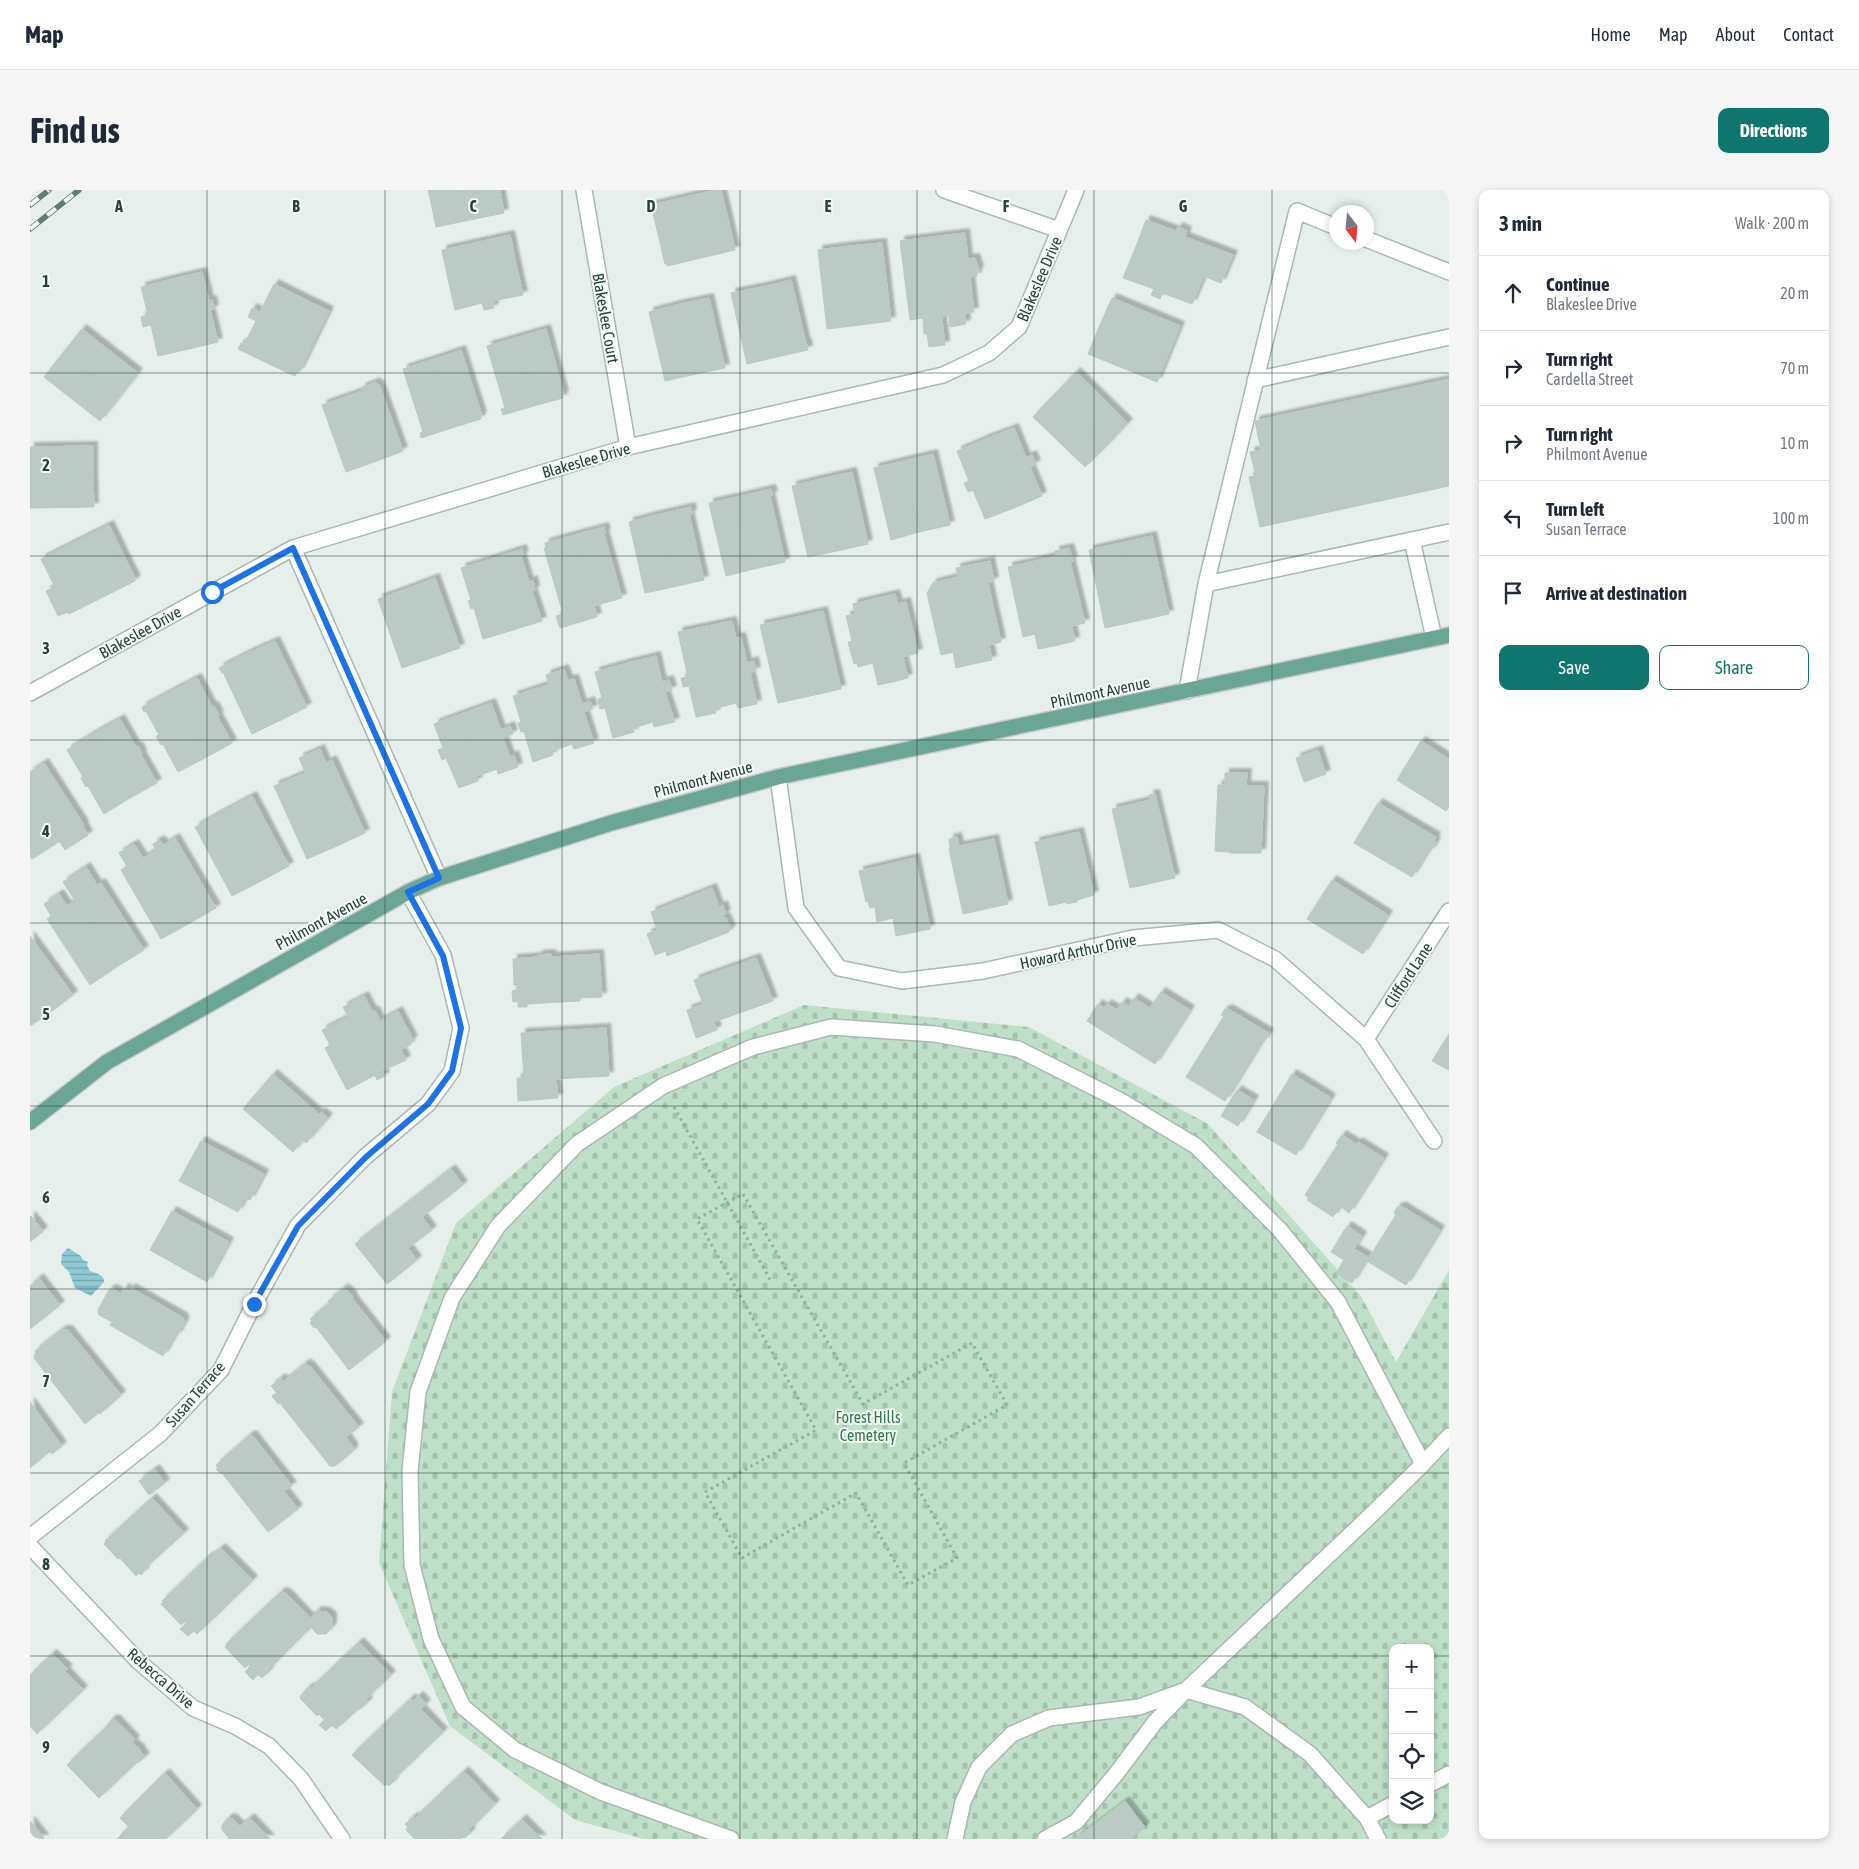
<!DOCTYPE html>
<meta charset="utf-8">
<style>
body{margin:0;font-family:"Asap Condensed",sans-serif;background:#f6f6f7;color:#1f2937}
.controls{position:absolute;right:15px;bottom:15px;display:grid;overflow:hidden;border-radius:10px;box-shadow:0 2px 8px #0003}
.controls button{width:45px;height:45px;display:grid;place-items:center;padding:0;border:0;border-bottom:1px solid #e0e1e3;background:#fff;color:#1f2937;font:25px sans-serif}
.compass{position:absolute;left:1299px;top:15px;width:45px;height:45px;border-radius:50%;background:#fff;box-shadow:0 2px 8px #0003;rotate:164deg}
.stop{position:absolute;width:15px;height:15px;margin:-11px;border:4px solid #1a73e8;border-radius:50%;background:#fff}
.stop.end{background:#1a73e8;border-color:#fff;box-shadow:0 1px 5px #0008}
.list{margin:0;padding:0;list-style:none}
h2{display:flex;justify-content:space-between;align-items:center;height:65px;margin:0;padding:0 20px;font-size:21px}
h2 small{font-size:16px;font-weight:400;color:#747a83}
.list li{display:grid;grid-template-columns:32px 1fr auto;gap:15px;align-items:center;box-sizing:border-box;height:75px;padding:0 20px;border-top:1px solid #e0e1e3}
.list b{display:block;font-size:19px;white-space:nowrap}
.list p{margin:0;font-size:16px;white-space:nowrap;color:#747a83}
.list em{font-size:16px;font-style:normal;color:#747a83}
.actions{display:flex;gap:10px;padding:15px 20px}
.actions a{flex:1;padding:11px 0;border:1px solid #0f766e;border-radius:10px;text-align:center;font-size:18px;color:#0f766e}
.actions .main{background:#0f766e;color:#fff}
.icon{flex:none;width:28px;height:28px;fill:none;stroke:currentColor;stroke-width:2;stroke-linecap:round;stroke-linejoin:round}
.map{position:relative;flex:none;width:1419px;height:1649px;overflow:hidden;border-radius:10px}
header{display:flex;align-items:center;gap:30px;box-sizing:border-box;height:70px;padding:0 25px;background:#fff;border-bottom:1px solid #e0e1e3}
header strong{font-size:24px}
nav{display:flex;gap:28px;margin-inline-start:auto;font-size:18px}
.intro{display:flex;align-items:center;justify-content:space-between;box-sizing:border-box;height:120px;padding:0 30px}
h1{margin:0;font-size:35px}
.button{padding:12px 22px;border-radius:10px;background:#0f766e;color:#fff;font-size:18px;font-weight:700}
main{display:flex;gap:30px;padding:0 30px}
aside{flex:1;background:#fff;border-radius:10px;box-shadow:0 2px 8px #0003}
.map>svg:first-child{display:block}
</style>
<header>
<strong>Map</strong>
<nav><a>Home</a><a>Map</a><a>About</a><a>Contact</a></nav>
</header>
<div class="intro"><h1>Find us</h1><a class="button">Directions</a></div>
<main>
<div class="map">
<svg width="1419" height="1649" viewBox="0 0 1419 1649">
<defs>
<pattern id="cemetery-stones" width="16" height="16" patternUnits="userSpaceOnUse" patternTransform="scale(1.25)"><rect width="16" height="16" fill="#bfe0c8"/><path d="M2 7V4a2 2 0 0 1 4 0v3zM10 15v-3a2 2 0 0 1 4 0v3z" fill="#a4c1ad"/></pattern>
<pattern id="water-rules" width="6" height="5" patternUnits="userSpaceOnUse" patternTransform="scale(1.25)"><rect width="6" height="5" fill="#8ec9d4"/><path d="M0 2.5h6" fill="none" stroke="#74a5ad"/></pattern>
<filter id="shadow"><feDropShadow dx="4.5" dy="-4.5" stdDeviation="1" flood-color="#0004"/></filter>
</defs>
<rect width="100%" height="100%" fill="#e6efeb"/>
<path fill="url(#cemetery-stones)" fill-rule="evenodd" d="M774,815L999,837L1178,934L1331,1106L1366,1172L1419,1080V1649H614L545,1630L420,1536L349,1373L362,1202L426,1033L584,897ZM1363,1458H1400V1630H1363Z"/>
<path fill="url(#water-rules)" d="M38,1058L51,1066L53,1070L58,1072L57,1075L60,1081C65,1083 75,1085 74,1092L61,1106L45,1098L39,1082L31,1074L32,1064Z"/>
<path fill="#bbcac4" stroke="#b8c9c2" filter="url(#shadow)" d="M398,0H440L400,8Z
M440,0H470L474,23L406,37L400,8Z
M686,0H691L698,29L628,44L621,15Z
M698,29L705,60L637,76V73L635,74L628,44Z
M1116,30L1146,41L1148,37L1157,41L1155,47L1203,65L1191,93L1105,59Z
M935,43L938,69L945,68L949,80L947,83V86L940,87L944,122L935,123L936,134L920,137L919,125L911,126L902,47Z
M480,45L486,74L418,89L412,60Z
M902,47L915,155L899,157L897,144H894L893,128L880,130L870,51Z
M852,53L861,131L830,135L820,56Z
M820,56L830,135L797,139L788,60Z
M1105,59L1174,86L1162,114L1132,103L1130,109L1121,105L1124,99L1093,88Z
M486,74L493,105L463,111L464,118L454,120L452,113L425,120L418,89Z
M172,82L179,111L182,110L184,119L180,120L188,152L159,159L142,89Z
M142,89L159,159L128,166L121,135L113,137L111,127L118,125L111,97Z
M761,90L776,154H777L778,160L747,167L732,97Z
M244,94L272,108L239,174L208,159L211,153L214,155L226,131L218,127L222,118L230,122Z
M732,97L747,167L717,174L701,103Z
M272,108L299,121L269,182L267,181L265,186L239,174Z
M679,108L695,178L666,184L650,114Z
M1082,108L1150,136L1138,165L1069,137Z
M650,114L666,184L635,191L619,122Z
M1069,137L1138,165L1127,192L1058,164Z
M52,139L108,183L89,207L33,163Z
M516,139L534,205H532L533,208L507,215L488,147Z
M488,147L507,215L473,225L471,219L475,218L457,156Z
M431,160L452,226H450L451,229L425,237L404,169Z
M33,163L89,207L70,231L14,187Z
M404,169L425,237L391,248L390,243L393,242L373,179Z
M1046,182L1098,233L1076,256L1024,205Z
M1419,189V296L1230,337L1219,287L1226,286L1220,262L1231,260L1225,231Z
M346,192L347,196L349,194L373,261L347,271L323,204L332,201L331,198Z
M323,204L347,271L316,282L292,215Z
M1024,205L1076,256L1055,277L1003,227Z
M984,238L996,268L1002,265L1006,274L1000,277L1012,306L984,318L955,249Z
M955,249L984,318L955,329L943,300L938,302L934,293L939,291L927,261Z
M63,256V288L0,289V257Z
M903,264L920,335L889,342L873,271Z
M873,271L889,342L861,350L844,278Z
M822,282L838,354L807,361L790,289Z
M63,288L64,317L0,318V289Z
M790,289L807,361L778,367L762,296Z
M741,299L743,305L740,306L755,372L724,379L707,307Z
M707,307L724,379L696,386L679,313Z
M661,317L662,324H659L674,390L643,397L626,325Z
M626,325L643,397L615,403L599,332Z
M79,335L93,364L25,397L11,369Z
M574,337L576,343L574,344L592,408L564,416L544,345Z
M544,345L567,427L530,438L526,426L533,424L514,358H516L515,353Z
M1122,346L1139,424L1107,431L1090,353Z
M1090,353L1107,431L1075,438L1059,360Z
M1039,358L1043,371H1040L1055,433L1042,436L1045,451L1024,456L1005,371L1026,366L1025,361Z
M492,359L494,365L491,366L499,392L503,390L505,400L502,401L512,431L480,441L458,370Z
M93,364L105,388V391L39,424L38,422L28,426L16,401Z
M458,370L480,441L453,449L444,418L441,419L438,411L441,410L431,378Z
M960,371L964,391L958,393L971,452L959,455L962,470L943,474L924,388L928,387L926,378Z
M1005,371L1024,456L1008,459L1005,444L993,447L978,377Z
M405,388L430,458L401,468L376,399Z
M924,388L943,474L926,478L923,462L911,465L897,403L903,393Z
M376,399L401,468L372,478L348,409Z
M865,404L868,414L876,412L888,463L873,467L878,488L863,492L844,409Z
M844,409L863,492L848,495L843,473L828,477L827,473L824,474L818,452L822,451L816,426L825,424L823,414Z
M793,421L811,499L780,506L762,428Z
M762,428L780,506L748,513L730,435Z
M702,431L706,448L711,447L717,473L724,471L726,481L720,482L727,514L708,518L706,513L695,516L678,436Z
M678,436L695,516L685,518L686,523L666,527L659,496L653,497L651,488L658,487L648,442Z
M245,451L277,517L251,530L218,463Z
M218,463L251,530L222,544L193,482L192,483L189,478Z
M626,466L632,492L639,490L642,500L635,502L645,532L624,537L623,532L613,535L597,473Z
M597,473L613,535L602,538L604,542L583,548L575,518L570,519L568,509L572,508L565,482Z
M534,479L538,490L544,489L552,514L560,511L563,519L554,522L564,553L544,559L542,554L531,558L511,497L519,495L516,485Z
M167,488L182,517L184,516L189,525L187,526L202,553L175,568L140,502Z
M511,497L531,558L522,561L523,565L503,572L494,541L491,542L488,533L491,532L483,506Z
M140,502L175,568L148,582L133,554L131,555L126,546L129,545L116,521L114,522L112,517Z
M461,513L471,540L480,536L483,544L473,548L480,567L484,565L488,577L468,584L467,579L453,584L431,524Z
M431,524L453,584L447,586L448,591L429,598L416,568L412,570L408,560L413,558L404,534Z
M90,529L106,557L108,556L112,564L111,565L127,593L100,608L63,544Z
M63,544L100,608L74,624L58,596L56,597L51,588L53,587L37,560Z
M1391,551L1419,569V617L1416,621L1367,590Z
M290,559L296,573L302,570L335,643L307,656L269,568Z
M1288,560L1296,584L1274,592L1266,568Z
M14,573L54,635L53,636L58,645L35,660L0,605V582Z
M275,583L307,656L277,669L244,596Z
M1195,583H1217L1216,596H1234L1231,663H1200V662L1185,661L1188,595H1195Z
M1125,604L1145,688L1100,698L1082,619L1120,610L1119,605Z
M0,605L30,651L2,669L0,665Z
M222,606L259,676L231,691L194,621Z
M1348,613L1406,647L1404,651L1406,652L1400,662L1398,661L1382,687L1324,653Z
M194,621L231,691L202,706L165,637Z
M1049,642L1064,705L1047,710V712L1037,714L1036,712L1019,716L1005,652Z
M927,647L929,656L964,649L978,714L933,724L919,659L920,658L919,649Z
M145,648L186,718L158,734L118,665L126,660L123,654L130,650L134,655Z
M104,654L113,668L118,665L158,734L131,749L91,680L97,676L89,663Z
M885,668L900,739L866,746L863,728L847,732L845,717L840,718L838,711L836,712L829,681Z
M56,677L67,695L71,693L114,760L88,776L33,692Z
M1302,690L1358,725L1333,764L1277,729Z
M682,698L689,717L693,715L696,724L693,725L694,728H696L701,740H698L699,742L637,766L636,761L625,765L617,744L627,740L621,722Z
M29,704L37,716L45,710L88,776L60,795L17,729L21,726L14,714Z
M0,746L43,805L18,824L0,799Z
M521,764L522,767L569,764L572,807L550,808V811L497,814V817H488V811L483,812L482,801L487,800V795H484L483,769L508,767V765Z
M726,768L743,811L684,832L687,840L666,848L657,820L673,814L664,790Z
M0,799L18,824L0,836Z
M1131,802L1160,820L1125,874L1057,831L1068,814L1074,818L1077,814L1087,820L1092,812L1099,816L1104,808L1120,818Z
M334,806L342,821H345L350,831L368,821L383,850L379,852L381,854L371,860L376,870L352,881L355,886L347,890L345,885L317,900L295,858L300,855L292,840L318,827L313,817Z
M1195,819L1197,821L1198,819L1239,843L1234,852L1232,851L1195,911L1156,887L1194,826L1191,825Z
M576,838L579,886L526,889L528,908L488,911L487,888H494L491,843Z
M1419,844V880L1402,871Z
M243,884L289,924L291,922L298,928L276,953L273,950L263,962L213,919Z
M1262,884L1301,908L1266,965L1227,942Z
M1207,900L1224,910L1208,936L1191,926Z
M1312,945L1326,954L1328,952L1354,968L1319,1023L1310,1016L1303,1027L1277,1010L1279,1008L1275,1005L1308,954L1306,953Z
M171,951L234,984L220,1010L215,1008L208,1022L149,991Z
M421,979L433,995L392,1027L402,1040L378,1058L387,1070L357,1094L325,1054Z
M1371,1016L1410,1040L1376,1095L1337,1071L1366,1025L1364,1023L1367,1017L1369,1018Z
M142,1021L199,1052L177,1092L120,1060Z
M1,1026L13,1041L0,1052V1027Z
M1317,1036L1332,1046L1324,1059L1338,1067L1322,1093L1306,1083L1314,1070L1301,1062Z
M9,1088L30,1115L0,1139V1096Z
M94,1098L99,1101L101,1098L154,1128L153,1130L155,1131L147,1146L145,1145L133,1166L80,1135L82,1132L69,1125L68,1120L79,1100L83,1099L91,1104Z
M314,1098L316,1101L317,1100L323,1107L322,1108L356,1151L319,1180L286,1137L284,1138L280,1133L282,1131L280,1129L300,1113L298,1111Z
M32,1140H38L91,1205L70,1224L69,1222L55,1234L4,1168L6,1160Z
M276,1173L277,1176L279,1175L329,1237L316,1247L323,1257V1261L305,1276H300L250,1213L248,1214L242,1206L247,1203L241,1196L251,1188L254,1191Z
M0,1212L32,1256L22,1264L20,1261L0,1278Z
M220,1245L223,1246L262,1296L254,1301L268,1319L238,1342L192,1283L191,1284L186,1279L188,1278L186,1275Z
M125,1279L135,1293L119,1305L109,1291Z
M122,1308L154,1343L114,1379L115,1380L111,1385L109,1383L106,1386L90,1368L88,1369L74,1354L76,1352L75,1351Z
M191,1358L223,1390L167,1444L164,1441L158,1446L150,1439L157,1433L155,1431L151,1435L131,1414L134,1412L132,1411L179,1366L180,1367Z
M251,1402L256,1403L280,1428L287,1421L296,1422L302,1427V1437L296,1444H287L281,1437L238,1480L239,1481L232,1488L228,1484L223,1490L215,1482L220,1476L219,1474L215,1478L195,1457L197,1455L196,1454Z
M329,1452L361,1485L336,1509L338,1512L329,1520L328,1519L306,1539L302,1535L296,1541L289,1535L296,1528L294,1526L293,1529L289,1524L287,1526L270,1508L271,1505L279,1497L280,1499Z
M22,1464L38,1479L35,1481L53,1500L7,1544L0,1536V1485Z
M389,1506L396,1514L391,1519L413,1542L363,1590L364,1591L359,1596L357,1594L355,1596L322,1565L381,1508L383,1511Z
M82,1529L83,1531L85,1529L105,1550L102,1553L111,1560L110,1561L115,1567L108,1573L107,1572L69,1608L37,1575L76,1537Z
M434,1581L465,1614L439,1640L441,1642L435,1648L433,1647L431,1649H385L376,1640L378,1637L375,1634L383,1627L385,1628Z
M135,1583L167,1619L136,1649H87L99,1637L90,1628Z
M1095,1611L1115,1637L1099,1649H1045Z
M198,1628L203,1629L210,1636L220,1628L240,1649H198L199,1648L192,1640V1635Z
M492,1629L512,1649H471Z
M0,1631L14,1648L13,1649H0Z"/>
<g fill="none" stroke-linecap="round" stroke-linejoin="round">
<g stroke="#a8b8b2" stroke-width="18">
<path id="lane" d="M1336,49L1419,82
M1225,190L1419,147
M1382,350L1404,448
M1176,394L1267,21L1306,37
M1157,501L1176,394L1419,342
M1400,1594L1419,1584
M1337,1628L1363,1614
M701,1649L571,1602L485,1560L433,1517L401,1449L382,1375L380,1281L388,1202L422,1108L468,1036L547,954L633,896L723,857L801,837L905,844L988,859L1091,911L1166,956L1250,1040L1308,1112L1393,1274
M925,1649L933,1612L949,1577L982,1544L1019,1528L1109,1517L1156,1500L1339,1327L1393,1274L1419,1246
M1015,1649L1046,1632L1086,1584L1125,1532L1156,1500L1215,1517L1280,1564L1337,1628L1348,1649"/>
</g>
<g stroke="#a8b8b2" stroke-width="18">
<path id="street" d="M554,0L598,257
M914,0L1029,40
M263,358L409,688
M0,503L263,358L598,257L913,185L959,163L989,137L1046,0
M748,587L766,718L809,778L872,791L953,781L1103,748L1188,740L1245,769L1336,849L1404,951
M1336,849L1419,721
M0,1347L130,1244L191,1180L224,1114L268,1035L335,967L398,914L422,881L431,838L413,765L378,702
M0,1356L109,1472L163,1518L205,1536L239,1556L271,1589L312,1649"/>
</g>
<g stroke="#c2cac8" stroke-width="18">
<path id="primary" d="M0,932L77,872L378,702L409,688L581,633L748,587L1419,445"/>
</g>
<path stroke="#86b3a5" stroke-width="3" stroke-dasharray="2.5 4" stroke-linecap="butt" d="M644,917L742,1093
M713,1004L833,1214L942,1153L977,1215L874,1273L927,1368L878,1395L826,1303L712,1368L675,1302L786,1240L667,1029Z"/>
<use href="#lane" stroke="#fff" stroke-width="15"/>
<use href="#street" stroke="#fff" stroke-width="15"/>
<use href="#primary" stroke="#6aa596" stroke-width="15"/>
<g stroke="#5f7d75" stroke-width="5.5">
<path id="rail" d="M0,15L19,0
M0,39L49,0"/>
</g>
<use href="#rail" stroke="#f7fbf9" stroke-width="4" stroke-dasharray="11" stroke-linecap="butt"/>
</g>
<g fill="none" stroke-linecap="round" stroke-linejoin="round">
<path stroke="#1a73e8" stroke-width="6" d="M182,402L263,358L409,688L378,702L413,766L431,838L422,881L398,914L336,967L268,1036L224,1114"/>
</g>
<path fill="none" stroke="#24423a" stroke-width="1" stroke-opacity="0.55" d="M177,0V1649M355,0V1649M532,0V1649M710,0V1649M887,0V1649M1064,0V1649M1242,0V1649M0,183H1419M0,366H1419M0,550H1419M0,733H1419M0,916H1419M0,1099H1419M0,1283H1419M0,1466H1363M1400,1466H1419"/>
<g text-anchor="middle" dominant-baseline="central" stroke-width="4" stroke-linejoin="round" paint-order="stroke">
<g font-size="16" fill="#24423a" stroke="#f7fbf9">
<text transform="translate(1009 89) rotate(-67)">Blakeslee Drive</text>
<text transform="translate(576 128) rotate(80)">Blakeslee Court</text>
<text transform="translate(556 270) rotate(-16)">Blakeslee Drive</text>
<text transform="translate(110 442) rotate(-29)">Blakeslee Drive</text>
<text transform="translate(1070 502) rotate(-12)">Philmont Avenue</text>
<text transform="translate(673 589) rotate(-15)">Philmont Avenue</text>
<text transform="translate(291 731) rotate(-29)">Philmont Avenue</text>
<text transform="translate(1048 761) rotate(-12)">Howard Arthur Drive</text>
<text transform="translate(1378 785) rotate(-57)">Clifford Lane</text>
<text transform="translate(165 1204) rotate(-49)">Susan Terrace</text>
<text transform="translate(131 1488) rotate(41)">Rebecca Drive</text>
</g>
<g font-size="16" fill="#2d7a4b" stroke="#f7fbf9">
<text x="838" y="1227">Forest Hills<tspan x="838" dy="18">Cemetery</tspan></text>
</g>
</g>
<g font-size="16" text-anchor="middle" font-weight="bold" fill="#24423a" stroke="#f7fbf9" stroke-width="4" stroke-linejoin="round" paint-order="stroke">
<text x="89" y="22">A</text>
<text x="266" y="22">B</text>
<text x="443" y="22">C</text>
<text x="621" y="22">D</text>
<text x="798" y="22">E</text>
<text x="976" y="22">F</text>
<text x="1153" y="22">G</text>
<text x="16" y="97">1</text>
<text x="16" y="281">2</text>
<text x="16" y="464">3</text>
<text x="16" y="647">4</text>
<text x="16" y="830">5</text>
<text x="16" y="1013">6</text>
<text x="16" y="1197">7</text>
<text x="16" y="1380">8</text>
<text x="16" y="1563">9</text>
</g>
</svg>
<div class="controls">
<button>+</button>
<button>−</button>
<button><svg class="icon" aria-label="locate" viewBox="0 0 24 24"><circle cx="12" cy="12" r="6"/><path d="M12 2v4M12 18v4M2 12h4M18 12h4"/></svg></button>
<button><svg class="icon" aria-label="layers" viewBox="0 0 24 24"><path d="M12 4l9 5-9 5-9-5zM3 14l9 5 9-5"/></svg></button>
</div>
<svg class="compass" viewBox="-18 -18 36 36"><path d="M0-13l5 13h-10z" fill="#e53935"/><path d="M0 13l5-13h-10z" fill="#747a83"/></svg>
<div class="stop" style="left:182px;top:402px"></div>
<div class="stop end" style="left:224px;top:1114px"></div>
</div>
<aside>
<h2>3 min<small>Walk · 200 m</small></h2>
<ul class="list">
<li><svg class="icon" aria-label="ahead" viewBox="0 0 24 24"><path d="M12 20V5M6 11l6-6 6 6"/></svg><div><b>Continue</b><p>Blakeslee Drive</p></div><em>20 m</em></li>
<li><svg class="icon" aria-label="right" viewBox="0 0 24 24"><path d="M7 20v-9h11M14 6l5 5-5 5"/></svg><div><b>Turn right</b><p>Cardella Street</p></div><em>70 m</em></li>
<li><svg class="icon" aria-label="right" viewBox="0 0 24 24"><path d="M7 20v-9h11M14 6l5 5-5 5"/></svg><div><b>Turn right</b><p>Philmont Avenue</p></div><em>10 m</em></li>
<li><svg class="icon" aria-label="left" viewBox="0 0 24 24"><path d="M17 20v-9H6M10 6l-5 5 5 5"/></svg><div><b>Turn left</b><p>Susan Terrace</p></div><em>100 m</em></li>
<li><svg class="icon" aria-label="arrive" viewBox="0 0 24 24"><path d="M6 21V4h12l-3 4 3 4H6"/></svg><div><b>Arrive at destination</b></div></li>
</ul>
<div class="actions"><a class="main">Save</a><a>Share</a></div>
</aside>
</main>
